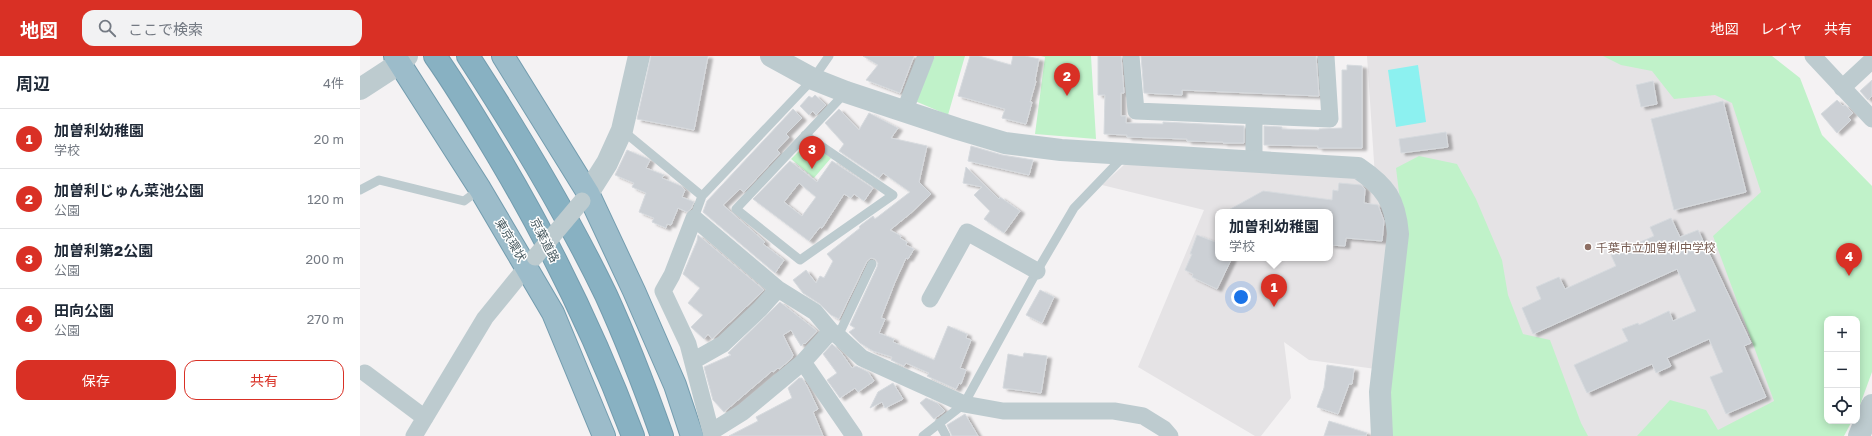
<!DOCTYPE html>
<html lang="ja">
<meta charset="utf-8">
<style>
body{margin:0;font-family:"Golos Text","Noto Sans JP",sans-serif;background:#f2f2f3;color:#1f2937}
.controls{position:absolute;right:12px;bottom:12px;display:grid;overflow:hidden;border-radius:8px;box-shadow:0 2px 10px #0003}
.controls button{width:36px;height:36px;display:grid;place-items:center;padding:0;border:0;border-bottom:1px solid #e0e1e3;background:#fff;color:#1f2937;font:20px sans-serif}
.you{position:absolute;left:881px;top:241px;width:14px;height:14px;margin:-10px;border:3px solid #fff;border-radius:50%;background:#1a73e8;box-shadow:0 0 0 6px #1a73e833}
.badge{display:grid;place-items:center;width:26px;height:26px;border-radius:50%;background:#d93025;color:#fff;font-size:13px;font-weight:700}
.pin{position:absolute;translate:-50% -33px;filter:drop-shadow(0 1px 2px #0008)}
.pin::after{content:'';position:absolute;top:21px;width:14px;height:12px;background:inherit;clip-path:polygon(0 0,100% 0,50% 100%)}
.popup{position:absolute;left:855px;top:153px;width:118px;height:52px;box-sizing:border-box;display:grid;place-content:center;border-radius:8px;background:#fff;filter:drop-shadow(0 1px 3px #0005);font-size:13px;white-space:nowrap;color:#747a83}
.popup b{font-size:15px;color:#1f2937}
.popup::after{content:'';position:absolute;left:50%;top:100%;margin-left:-8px;border:8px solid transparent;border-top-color:#fff}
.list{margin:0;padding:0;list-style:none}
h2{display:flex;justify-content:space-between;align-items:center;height:52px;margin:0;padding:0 16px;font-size:17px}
h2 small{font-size:13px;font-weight:400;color:#747a83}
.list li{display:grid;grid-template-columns:26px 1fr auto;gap:12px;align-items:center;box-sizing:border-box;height:60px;padding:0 16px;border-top:1px solid #e0e1e3}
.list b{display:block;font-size:15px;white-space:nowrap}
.list p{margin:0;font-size:13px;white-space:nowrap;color:#747a83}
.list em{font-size:13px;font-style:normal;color:#747a83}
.actions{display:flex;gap:8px;padding:12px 16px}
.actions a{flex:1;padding:9px 0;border:1px solid #d93025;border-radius:12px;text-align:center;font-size:14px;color:#d93025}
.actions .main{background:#d93025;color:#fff}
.icon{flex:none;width:22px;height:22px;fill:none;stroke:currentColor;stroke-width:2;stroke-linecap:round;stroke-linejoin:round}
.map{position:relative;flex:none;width:1512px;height:380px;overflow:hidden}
header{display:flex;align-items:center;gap:24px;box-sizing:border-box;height:56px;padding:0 20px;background:#d93025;color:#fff}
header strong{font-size:19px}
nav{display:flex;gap:22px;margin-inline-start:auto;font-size:14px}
.search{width:280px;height:36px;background:#f2f2f3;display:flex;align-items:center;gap:10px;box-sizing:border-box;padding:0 14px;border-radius:12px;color:#747a83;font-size:15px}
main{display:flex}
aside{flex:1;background:#fff}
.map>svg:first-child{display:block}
</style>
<header>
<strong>地図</strong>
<div class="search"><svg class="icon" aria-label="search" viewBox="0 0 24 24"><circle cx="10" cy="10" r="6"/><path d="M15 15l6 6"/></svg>ここで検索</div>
<nav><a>地図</a><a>レイヤ</a><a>共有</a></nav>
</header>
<main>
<aside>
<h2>周辺<small>4件</small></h2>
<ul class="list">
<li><span class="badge">1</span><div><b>加曽利幼稚園</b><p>学校</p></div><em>20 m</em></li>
<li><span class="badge">2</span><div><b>加曽利じゅん菜池公園</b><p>公園</p></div><em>120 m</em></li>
<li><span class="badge">3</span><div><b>加曽利第2公園</b><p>公園</p></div><em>200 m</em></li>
<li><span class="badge">4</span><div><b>田向公園</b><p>公園</p></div><em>270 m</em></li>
</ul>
<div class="actions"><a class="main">保存</a><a>共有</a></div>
</aside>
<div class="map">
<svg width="1512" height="380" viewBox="0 0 1512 380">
<defs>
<filter id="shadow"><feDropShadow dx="4.5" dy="2.5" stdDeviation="1" flood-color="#0004"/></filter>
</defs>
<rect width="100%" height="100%" fill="#f4f2f3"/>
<path fill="#e5e3e5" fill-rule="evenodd" d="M1007,0H1304L1390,47L1443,356L1390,380H1209L1015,121Z
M765,108L994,122L1014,135L1027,151L1030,217L1016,313L949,304L924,286L931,342L901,380H895L778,311L844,154L742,129ZM858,156H970V202H858Z"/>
<path fill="#c0f2c9" d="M575,0H605L588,59L555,45Z
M681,0H731L736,83L675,78L685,1Z
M1243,0H1412L1440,22L1462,79L1512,130V316L1497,357V263H1467V365H1492L1484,380H1277L1310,344L1346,354L1358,374L1414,345L1353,180L1401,136L1372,47L1355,39L1314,43L1292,15L1261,9Z
M453,90L471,102L454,122L431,103L443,91Z
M1059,100L1097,108L1116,143L1142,204L1148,239L1163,278L1190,284L1221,367L1228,380H1031L1029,340L1041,153L1036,112Z"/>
<path fill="#8cf1f0" d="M1058,9L1066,66L1036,71L1028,14Z"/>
<path fill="#ccd0d5" stroke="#d6dade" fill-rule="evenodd" filter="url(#shadow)" d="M291,0H348L334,74L277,63Z
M503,0H554L540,37L506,24L518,9Z
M610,0H619L651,9L653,0H665L679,3L675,24L676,25L670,46H672L666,68L642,62L645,53L598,40Z
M738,0H761L764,37H761V60H766V67L803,68V66L884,70V87H863V86L827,85V83L767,81V79L744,78L745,39H738Z
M781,0H956L959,40L822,34V39L784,37Z
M987,9L1002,10V92H958V90L904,89V70L922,71V73L959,74V73L982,72V14H987Z
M1512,24V40L1508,44L1500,35Z
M1293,25L1297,48L1281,51L1276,29Z
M455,39L466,49L456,59L453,55L449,59L440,50L449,40L452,42Z
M1477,44L1483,50L1485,49L1493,57L1488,61L1491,64L1477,77L1461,58Z
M1363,45L1386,136L1314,154L1291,63Z
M433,53L442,62L426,78L429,81L417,94L420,97L384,136L380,133L363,149L405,186L403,188L424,204L415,217L343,156L347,145Z
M479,53L499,74L509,57L538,72L531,82L567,90L559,126L571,138L551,157L530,174L541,180L540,182L547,186L546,189L554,193L548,203L546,202L535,226L521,262L525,263L519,277L534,283L533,286L574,304L588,270L607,278L606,282L611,284L600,312L606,314L601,328L599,327L596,333L567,320L569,317L546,307L544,310L531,304L532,301L513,295L500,287L489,276L495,272L490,269L517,211L518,207L515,203L511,202L507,205L479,263L471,259L460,248L443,237L433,224L446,214L456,227L460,220L464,222L473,205L467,198L500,172L499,171L501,169L513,160L515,163L550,136L523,117L519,122L479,95L484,88L465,67Z
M1086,76L1088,91L1041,97L1039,83Z
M611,90L642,99L673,104L669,119L608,105Z
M267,94L286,102L290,104L286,112L304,119L302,122L321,130L325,134L322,141L334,146L331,153L327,156L318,152L311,169L307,168L306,172L292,166L294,162L279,156L286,137L272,131L274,127L255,119Z
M430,105L457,126L472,105L513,132L504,145L494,138L491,142L484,138L462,172L460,171L449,185L393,143ZM439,127L456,141L442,160L424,146Z
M606,111L639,143L640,141L660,155L644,177L624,163L630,155L614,139L622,131L603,127Z
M979,127L1001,129L1005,133L1004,147L1018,149L1024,165L1022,185L986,182L985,190L970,189V156H865L903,135L972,144L973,134L978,135Z
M1311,162L1320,181L1338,174L1391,287L1384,290L1406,341L1366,358L1350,321L1363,316L1349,283L1307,302L1311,310L1296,317L1292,308L1227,337L1214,309L1268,285L1262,273L1278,267L1279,269L1309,255L1313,265L1336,255L1317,213L1173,278L1162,252L1181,243L1176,231L1199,221L1205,233L1256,210L1251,199L1294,180L1290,171Z
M338,179L404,234L352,283L348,278L344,283L331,271L343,259L328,247L340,232L323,218L337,185Z
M837,179L858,187V202H872L857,233L832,221L833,218L825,214L832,198H830Z
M680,234L694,241L682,267L666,259Z
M420,246L457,275L445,288L444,287L441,290L431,274L423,279L433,299L431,303L419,313L418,312L413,316L412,315L364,356L353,344L344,311L371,299L368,297Z
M472,288L480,295L492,312L496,310L508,316L514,325L498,336L495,332L480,342L467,324L477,317L463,298Z
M664,297L687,300L681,337L643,332L648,298L663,301Z
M967,309L994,313L992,328H989L978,358L957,351L964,332Z
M439,322H442L447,330L458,353L453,356L463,380H369L398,365L396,361L432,342L428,332Z
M533,327L543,343L525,352L522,346L510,352L518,336Z
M566,342L577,347L585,355L574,363L560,347Z
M605,358L618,380H592L587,369Z
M969,365L1007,377L1006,380H964Z"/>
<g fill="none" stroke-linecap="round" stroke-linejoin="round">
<g stroke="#739cae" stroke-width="24">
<path id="trunk" d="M35,0L120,133L193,257L244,380
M143,0L228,137L274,235L315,329L332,380"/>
</g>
<g stroke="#739cae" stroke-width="24">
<path id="motorway" d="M75,0C99,34 120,70 141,105C193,193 237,284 273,380
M108,0C158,77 206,156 246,239C267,285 285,332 302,380"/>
</g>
<path stroke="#bdcbcf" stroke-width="9" d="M262,74L342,140
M445,79L533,139L440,204L376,153L486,36
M0,134L19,124L104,145L120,133
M334,162L342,140L453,23L469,0
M478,280L512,208
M579,367L586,380
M563,380L604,348L677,215L714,152L764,100"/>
<path stroke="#bdcbcf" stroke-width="17" d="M771,0L776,55L970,63L966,0
M1453,0L1512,63
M1482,32L1512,4
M544,56L566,0
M894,105V61
M570,243L607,176L677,215
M471,275L443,306L494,380
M333,305L363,288L400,253L418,233
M5,317L65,362
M351,376L383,356L443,306
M54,380L125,262L173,203
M352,380L328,288L303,235L312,219L334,162L418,233L455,256L471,275L478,280L502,302L604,348L643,355H754L783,360L804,373L810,380"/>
<path stroke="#bdcbcf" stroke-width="22" d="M411,0L453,23L486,36L598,73L645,87L701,94L998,112C1026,131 1035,144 1038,178L1020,336L1022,380
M0,33L40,7L47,0
M228,137L247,107L262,74L279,0
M1499,380L1512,349"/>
<use href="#trunk" stroke="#9cbcca" stroke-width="22"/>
<use href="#motorway" stroke="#88b1c2" stroke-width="22"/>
<path stroke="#bdcbcf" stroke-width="17" d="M175,201L222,145"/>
</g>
<circle fill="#8d6e63" stroke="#fff" stroke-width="1.5" cx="1228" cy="191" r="4"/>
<g text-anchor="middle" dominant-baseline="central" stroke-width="3" stroke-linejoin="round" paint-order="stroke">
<g font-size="12" fill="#495b61" stroke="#fff">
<text transform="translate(151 184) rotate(59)">東京環状</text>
<text transform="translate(185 184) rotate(63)">京葉道路</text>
</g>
<g font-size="12" fill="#785e54" stroke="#fff" text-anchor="start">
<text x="1236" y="191">千葉市立加曽利中学校</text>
</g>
</g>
</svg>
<div class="controls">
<button>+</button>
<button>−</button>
<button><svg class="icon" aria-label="locate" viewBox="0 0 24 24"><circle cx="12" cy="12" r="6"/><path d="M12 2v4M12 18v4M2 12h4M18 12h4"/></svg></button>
</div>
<div class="you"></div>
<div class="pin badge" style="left:914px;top:251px">1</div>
<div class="popup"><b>加曽利幼稚園</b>学校</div>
<div class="pin badge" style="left:707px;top:40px">2</div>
<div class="pin badge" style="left:452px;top:113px">3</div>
<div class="pin badge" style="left:1489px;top:220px">4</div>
</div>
</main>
